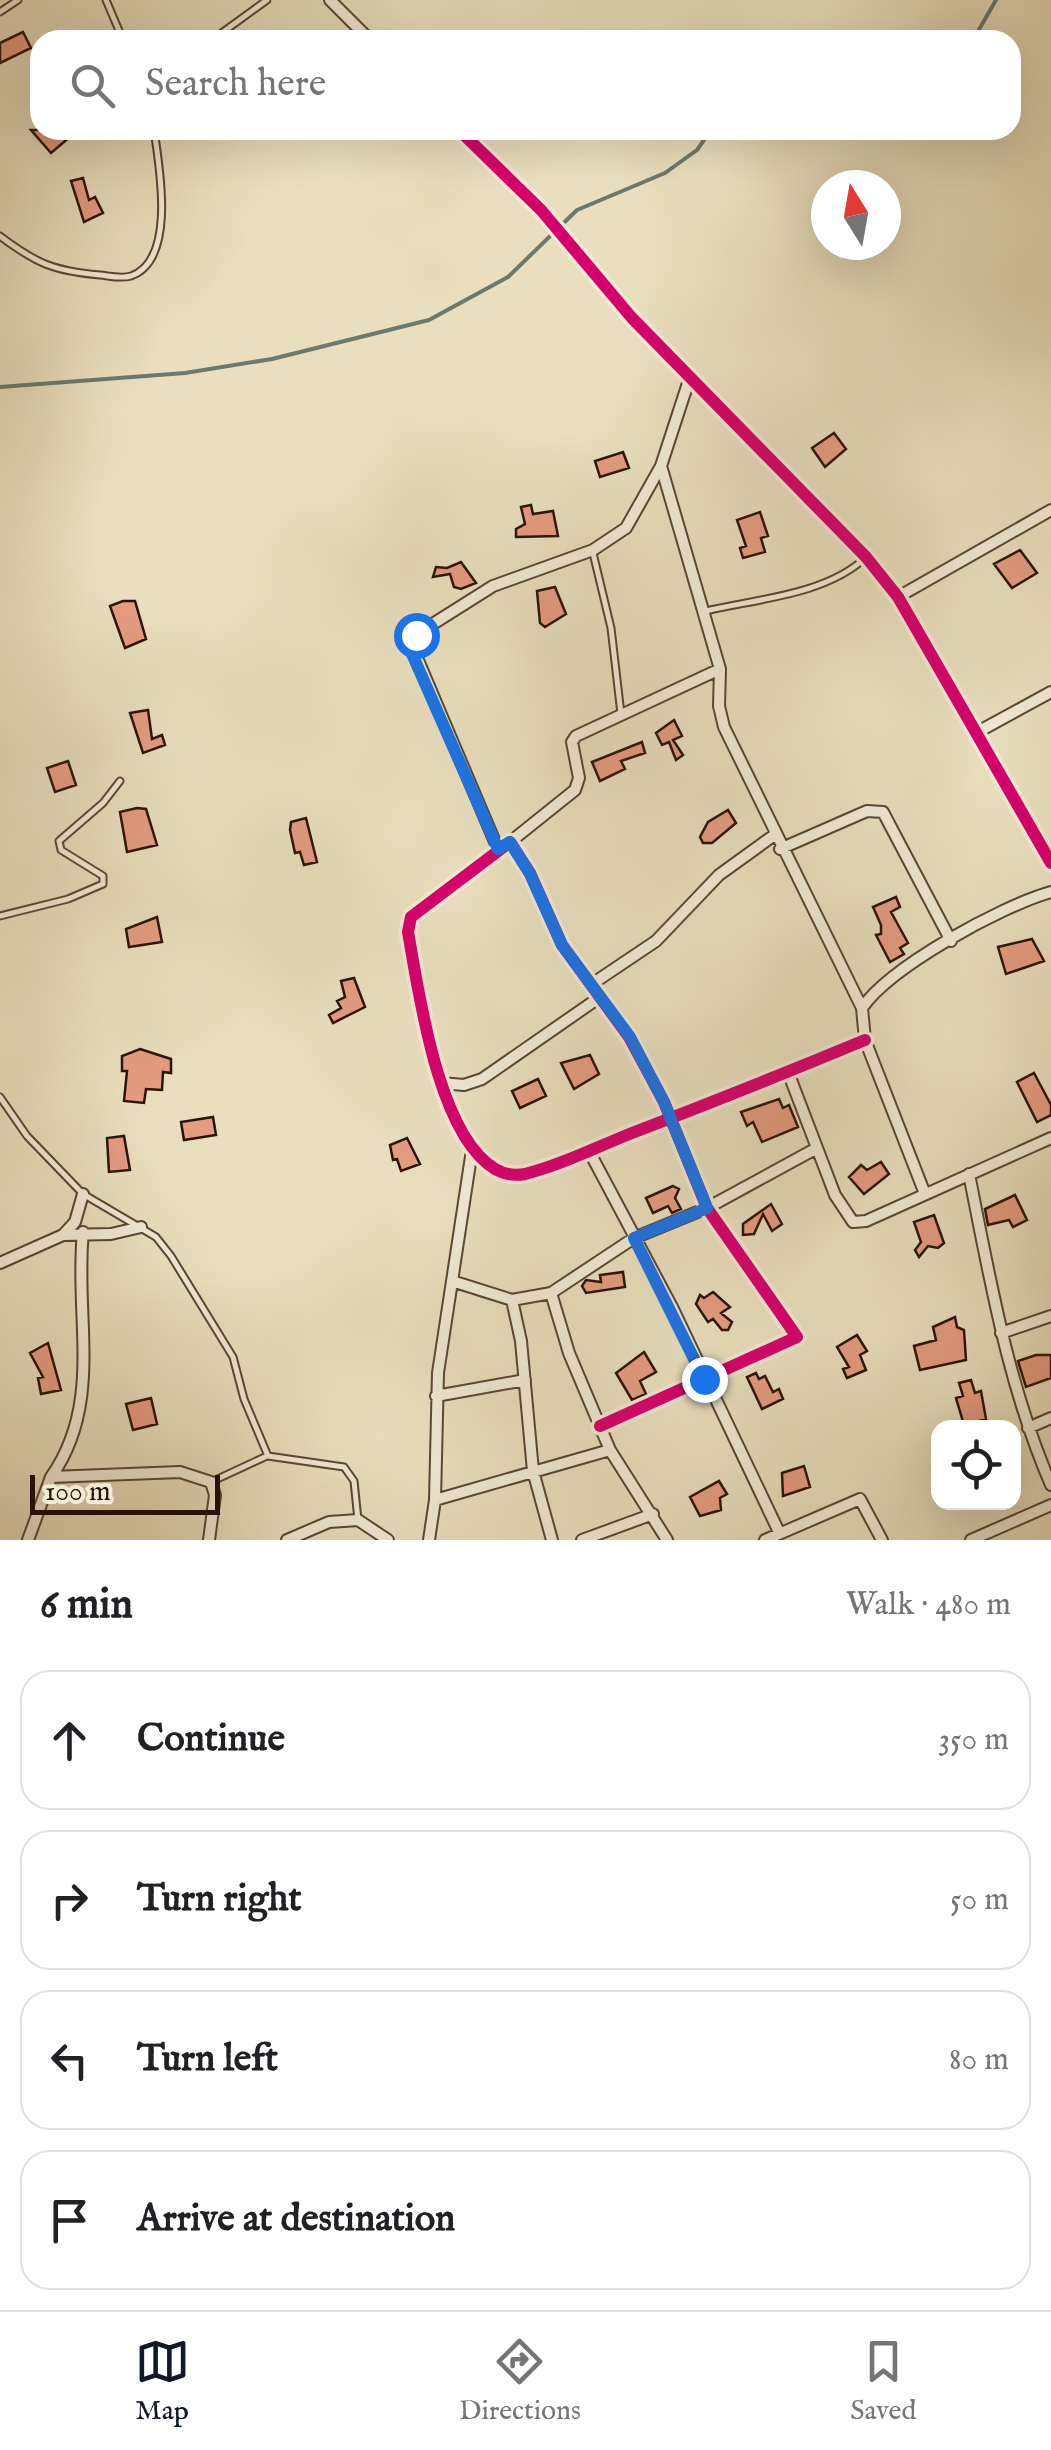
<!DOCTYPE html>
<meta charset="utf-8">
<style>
body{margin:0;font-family:"IM FELL English",serif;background:#f2f2f2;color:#202124}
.controls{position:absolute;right:30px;bottom:30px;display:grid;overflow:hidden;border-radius:20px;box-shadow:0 10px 40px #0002}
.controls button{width:90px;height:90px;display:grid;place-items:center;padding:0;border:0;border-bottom:2px solid #e0e0e0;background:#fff;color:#202124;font:50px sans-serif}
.compass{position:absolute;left:811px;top:170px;width:90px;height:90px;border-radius:50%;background:#fff;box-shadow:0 10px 40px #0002;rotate:349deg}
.scale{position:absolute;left:30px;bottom:25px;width:190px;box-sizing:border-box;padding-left:10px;border:5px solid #2b1209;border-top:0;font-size:28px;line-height:35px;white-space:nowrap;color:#2b1209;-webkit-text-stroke:8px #f1ead5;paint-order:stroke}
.stop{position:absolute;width:30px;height:30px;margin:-22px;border:8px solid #1a73e8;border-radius:50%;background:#fff}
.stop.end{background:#1a73e8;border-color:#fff;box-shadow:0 2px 10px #0008}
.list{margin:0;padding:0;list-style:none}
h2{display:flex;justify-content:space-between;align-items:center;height:130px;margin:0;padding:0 40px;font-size:42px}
h2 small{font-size:32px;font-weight:400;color:#757577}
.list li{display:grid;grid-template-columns:65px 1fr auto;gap:30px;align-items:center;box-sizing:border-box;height:140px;margin:0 20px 20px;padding:0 20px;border:2px solid #e0e0e0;border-radius:30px}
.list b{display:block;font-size:38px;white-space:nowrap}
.list em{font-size:32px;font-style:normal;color:#757577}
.icon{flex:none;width:55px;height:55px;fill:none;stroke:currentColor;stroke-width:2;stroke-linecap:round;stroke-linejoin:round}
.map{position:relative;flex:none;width:1051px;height:1540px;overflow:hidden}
.search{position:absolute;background:#fff;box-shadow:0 10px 40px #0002;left:30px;right:30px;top:30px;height:110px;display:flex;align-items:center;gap:25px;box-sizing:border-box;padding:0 35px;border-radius:30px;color:#757577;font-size:38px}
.sheet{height:770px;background:#fff}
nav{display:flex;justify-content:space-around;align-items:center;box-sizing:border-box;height:140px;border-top:2px solid #e0e0e0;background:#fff;font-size:28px;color:#757577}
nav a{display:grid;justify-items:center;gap:5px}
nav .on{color:#111827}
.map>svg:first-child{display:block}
</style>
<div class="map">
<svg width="1051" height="1540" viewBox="0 0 1051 1540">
<rect width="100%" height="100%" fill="#e9dfbe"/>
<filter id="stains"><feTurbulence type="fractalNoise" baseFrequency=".002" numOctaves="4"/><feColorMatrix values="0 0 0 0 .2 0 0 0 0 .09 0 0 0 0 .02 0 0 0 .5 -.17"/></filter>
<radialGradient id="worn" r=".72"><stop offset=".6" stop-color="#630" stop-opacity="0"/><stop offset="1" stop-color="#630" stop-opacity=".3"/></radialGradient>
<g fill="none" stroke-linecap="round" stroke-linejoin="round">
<path stroke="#6c796d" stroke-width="4" d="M973,40L996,0
M0,387L185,373L272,359L429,320L508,277L577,210L665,173L697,150L711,130"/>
</g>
<path fill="#e59c81" stroke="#2b1209" stroke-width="2.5" d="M23,32L31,48L0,63V43Z
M31,130H66L71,136L51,153Z
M83,178L89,200L95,197L103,213L84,222L71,181Z
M834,433L846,449L825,467L812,448Z
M623,452L629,468L600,477L595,461Z
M531,505L533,514L553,511L558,536L516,537V529L525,524L521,507Z
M760,512L768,536L761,538L765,552L743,558L740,548L746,546L737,520Z
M1020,550L1037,573L1012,588L994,564Z
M461,562L476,583L461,589L454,587L450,574L433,577L436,567L447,568Z
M555,587L566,614L545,627L540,623L537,591Z
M123,601H135L146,639L125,648L110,606Z
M148,710L152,739L162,735L165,745L143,753L130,713Z
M674,720L682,736L673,740L683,755L676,760L669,742L662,745L656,733Z
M642,742L645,753L621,761L625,769L600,781L592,762Z
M68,761L76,785L55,792L47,768Z
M137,808L146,809L157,845L127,852L120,812Z
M728,810L736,823L712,843H703L700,837L708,822Z
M306,818L317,862L304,865L300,852L295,853L290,830L291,822Z
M896,897L900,907L891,912L908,943L900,948L904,954L890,962L876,935L881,934V925L873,907Z
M157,917L162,942L129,947L126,929Z
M1032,939L1044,961L1006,974L998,947Z
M354,978L365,1007L333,1023L329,1015L341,1008L337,1001L345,997L341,981Z
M140,1049L171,1059V1073L163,1072L162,1090L146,1089L144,1103L124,1101L127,1071H122V1056Z
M590,1055L599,1074L574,1089L561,1063Z
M1034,1073L1051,1105V1115L1037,1122L1017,1082Z
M538,1079L546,1096L520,1108L512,1091Z
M779,1099L783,1108L789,1105L798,1127L762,1142L753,1122L747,1126L741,1112Z
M213,1117L216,1135L184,1140L181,1122Z
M124,1136L130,1170L109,1172L107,1138Z
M407,1138L420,1164L401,1171L397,1159L393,1160L390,1145Z
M881,1162L889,1174L864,1194L849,1177L861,1165L867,1170Z
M673,1186L679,1189L675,1198L681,1209L672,1213L668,1206L653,1213L646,1198Z
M1015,1195L1027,1220L1013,1227L1009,1220L988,1225L985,1209Z
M771,1204L782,1224L772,1231L763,1214L754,1234L743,1235V1224Z
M934,1215L944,1243L938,1248L928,1246L919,1257L915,1250L921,1242L914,1222Z
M623,1272L625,1287L586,1293L582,1286L586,1280L601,1282L600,1275Z
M713,1292L730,1307L721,1313L732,1322L728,1330H722L713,1319L708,1322L696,1304L700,1295L704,1298Z
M955,1317L957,1327L964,1330L966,1360L920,1370L914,1346L936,1340L933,1327Z
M857,1335L867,1351L860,1355L866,1370L847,1378L843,1369L849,1367L837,1347Z
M48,1343L61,1390L41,1394L38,1378L43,1377L30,1353Z
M644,1352L656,1372L640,1381L646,1394L632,1400L616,1373Z
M1036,1355H1051V1378L1026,1387L1018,1361Z
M756,1373L759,1379L765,1376L773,1392L779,1389L783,1399L762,1409L747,1377Z
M971,1380L975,1393L981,1391L986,1419L964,1425L956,1398L963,1396L959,1383Z
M151,1398L157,1424L133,1430L126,1404Z
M804,1466L810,1487L783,1496L782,1473Z
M719,1481L727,1494L720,1498L721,1510L700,1516L690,1497Z"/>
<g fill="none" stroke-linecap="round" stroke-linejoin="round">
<g stroke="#5a4536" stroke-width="9">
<path id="lane" d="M106,0L123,40
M0,12L18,0
M212,40L267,0
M0,236C37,264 54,271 100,275C110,276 121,279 131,276C177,260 159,165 154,130
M593,553L611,628L621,714
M706,611C756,599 824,595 864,559
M0,916L68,899L103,884V876L61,850L59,841L103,803L120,781
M0,1097L27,1136L83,1194L156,1237L171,1256L233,1357L244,1399L268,1456L344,1467L354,1481L358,1520
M211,1482L267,1456"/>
</g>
<g stroke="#5a4536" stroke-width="14">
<path id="street" d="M330,0L370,40
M459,130L541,210L632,318L866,557L898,597L1051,863
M661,466L720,669L719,706L724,727L862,1008L865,1040L925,1194
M898,597L1051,510
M974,734L1051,692
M510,842L575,790L579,778L572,742L576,736L720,669
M498,849L409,639L493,586L593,550L626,528L661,466L690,377
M780,849L867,811L883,812L951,941
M589,986L656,941L719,875L773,836
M862,1008C890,967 1001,906 1051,892
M788,1072L835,1195L853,1222L866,1221L1051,1138
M441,1083L464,1085L482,1079L600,997
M589,1151L672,1307L779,1532
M969,1174C990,1279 1008,1386 1051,1485
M64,1234L75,1222L83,1194
M0,1263L63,1235L111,1234L141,1227
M452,1281L512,1300L551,1293L569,1353L610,1450L667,1540
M551,1293L634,1238L707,1208L817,1148
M512,1300L521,1341L533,1471L552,1540
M1001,1333L1051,1316
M436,1396L525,1380
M600,1426L797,1337L707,1208L664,1102L629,1037L562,945L530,873L510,842L411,917L408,932C419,994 438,1135 495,1169C504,1174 515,1176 525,1174C561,1165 597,1147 632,1133C710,1103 788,1072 865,1040
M1028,1428L1051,1418
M51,1477C104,1402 74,1316 83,1232
M435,1500L610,1450
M28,1540L51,1477L180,1472L211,1482L215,1495L209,1540
M287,1540L329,1522L358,1520L388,1540
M429,1540L435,1500L438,1373L472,1150
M582,1540L653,1514
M765,1540L860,1499L882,1540
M971,1540L1051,1505"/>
</g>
<use href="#lane" stroke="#f1ead5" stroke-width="5"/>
<use href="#street" stroke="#f1ead5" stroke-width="10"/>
<g stroke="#f1ead5" stroke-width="19">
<path id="cycleway" d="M459,130L541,210L632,318L866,557L898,597L1051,863
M600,1426L797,1337L707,1208L664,1102L629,1037L562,945L530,873L510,842L411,917L408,932C419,994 438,1135 495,1169C504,1174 515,1176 525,1174C561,1165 597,1147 632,1133C710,1103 788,1072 865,1040"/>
</g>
<use href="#cycleway" stroke="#d6006c" stroke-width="12"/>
</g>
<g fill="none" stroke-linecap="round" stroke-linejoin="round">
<path stroke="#1a73e8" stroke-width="12" d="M416,635L409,640V647L498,849L510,842L530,874L562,945L630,1037L664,1102L704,1200L707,1208L634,1238L704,1379"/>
</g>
<rect width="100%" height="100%" filter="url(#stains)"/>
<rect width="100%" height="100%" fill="url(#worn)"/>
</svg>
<div class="controls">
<button><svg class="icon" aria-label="locate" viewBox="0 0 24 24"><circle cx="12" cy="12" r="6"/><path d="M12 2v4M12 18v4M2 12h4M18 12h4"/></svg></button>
</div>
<svg class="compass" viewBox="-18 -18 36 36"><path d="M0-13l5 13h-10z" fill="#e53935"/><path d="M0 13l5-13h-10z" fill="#757577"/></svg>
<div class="scale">100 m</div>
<div class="stop" style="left:416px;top:635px"></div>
<div class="stop end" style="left:704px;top:1379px"></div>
<div class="search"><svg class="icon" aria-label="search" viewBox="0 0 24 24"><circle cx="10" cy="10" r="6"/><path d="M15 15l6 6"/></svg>Search here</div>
</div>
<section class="sheet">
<h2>6 min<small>Walk · 480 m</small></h2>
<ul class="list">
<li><svg class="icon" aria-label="ahead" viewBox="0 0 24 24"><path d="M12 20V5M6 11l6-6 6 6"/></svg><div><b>Continue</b></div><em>350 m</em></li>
<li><svg class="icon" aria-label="right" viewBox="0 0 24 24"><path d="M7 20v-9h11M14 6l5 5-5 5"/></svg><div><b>Turn right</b></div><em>50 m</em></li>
<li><svg class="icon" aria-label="left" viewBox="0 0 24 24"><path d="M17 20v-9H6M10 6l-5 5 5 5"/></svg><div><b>Turn left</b></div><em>80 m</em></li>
<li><svg class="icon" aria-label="arrive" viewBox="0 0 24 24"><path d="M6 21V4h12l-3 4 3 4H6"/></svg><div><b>Arrive at destination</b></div></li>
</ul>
</section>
<nav>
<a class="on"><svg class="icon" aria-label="map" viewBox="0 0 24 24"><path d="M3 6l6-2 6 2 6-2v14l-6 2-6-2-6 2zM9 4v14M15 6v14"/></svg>Map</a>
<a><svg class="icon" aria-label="directions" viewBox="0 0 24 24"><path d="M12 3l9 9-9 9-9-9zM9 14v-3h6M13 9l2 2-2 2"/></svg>Directions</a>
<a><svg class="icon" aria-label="saved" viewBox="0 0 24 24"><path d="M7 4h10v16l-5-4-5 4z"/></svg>Saved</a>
</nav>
